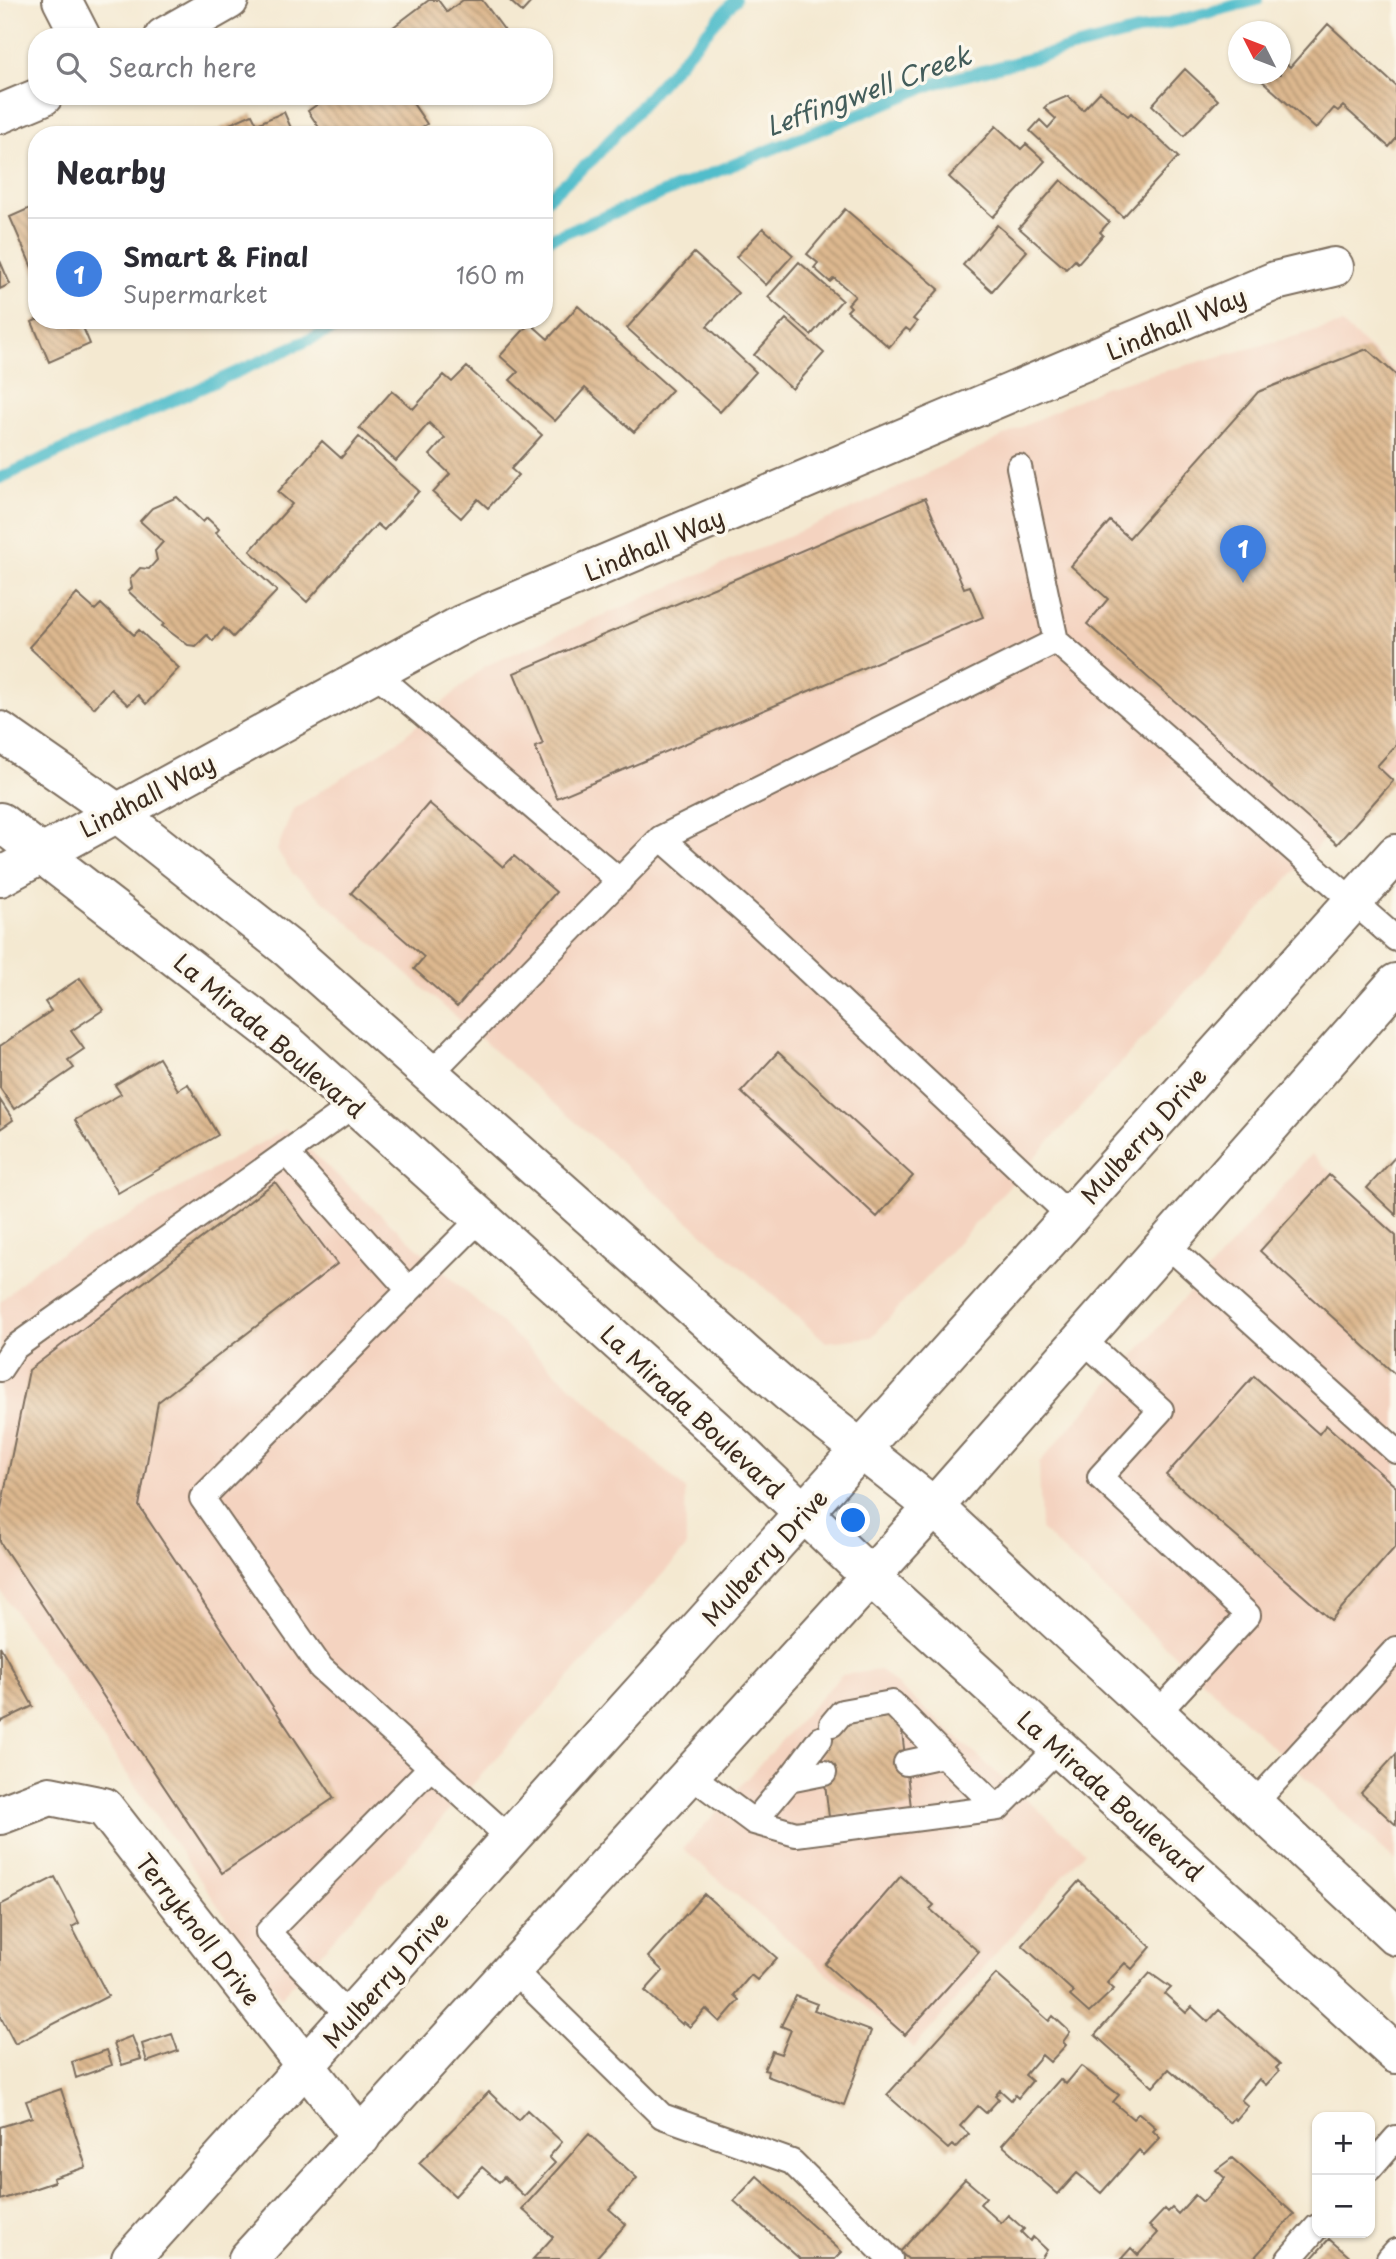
<!DOCTYPE html>
<meta charset="utf-8">
<style>
body{margin:0;font-family:"Playpen Sans",sans-serif;background:#f7f7f7;color:#2b2b33}
.controls{position:absolute;right:21px;bottom:21px;display:grid;overflow:hidden;border-radius:14px;box-shadow:0 2px 5px #0004}
.controls button{width:63px;height:63px;display:grid;place-items:center;padding:0;border:0;border-bottom:2px solid #e1e1e2;background:#fff;color:#2b2b33;font:35px sans-serif}
.compass{position:absolute;left:1228px;top:21px;width:63px;height:63px;border-radius:50%;background:#fff;box-shadow:0 2px 5px #0004;rotate:312deg}
.you{position:absolute;left:854px;top:1521px;width:24px;height:24px;margin:-18px;border:5px solid #fff;border-radius:50%;background:#1a73e8;box-shadow:0 0 0 10px #1a73e833}
.badge{display:grid;place-items:center;width:46px;height:46px;border-radius:50%;background:#1f6fb2;color:#fff;font-size:23px;font-weight:700}
.pin{position:absolute;translate:-50% -58px;filter:drop-shadow(0 2px 4px #0008)}
.pin::after{content:'';position:absolute;top:37px;width:24px;height:21px;background:inherit;clip-path:polygon(0 0,100% 0,50% 100%)}
.list{margin:0;padding:0;list-style:none}
h2{display:flex;justify-content:space-between;align-items:center;height:91px;margin:0;padding:0 28px;font-size:30px}
h2 small{font-size:23px;font-weight:400;color:#7c7c81}
.list li{display:grid;grid-template-columns:46px 1fr auto;gap:21px;align-items:center;box-sizing:border-box;height:112px;padding:0 28px;border-top:2px solid #e1e1e2}
.list b{display:block;font-size:26px;white-space:nowrap}
.list p{margin:0;font-size:23px;white-space:nowrap;color:#7c7c81}
.list em{font-size:23px;font-style:normal;color:#7c7c81}
.icon{flex:none;width:38px;height:38px;fill:none;stroke:currentColor;stroke-width:2;stroke-linecap:round;stroke-linejoin:round}
.map{position:relative;flex:none;width:1396px;height:2259px;overflow:hidden}
.search{position:absolute;background:#fff;box-shadow:0 2px 5px #0004;left:28px;top:28px;width:525px;height:77px;display:flex;align-items:center;gap:18px;box-sizing:border-box;padding:0 24px;border-radius:28px;color:#7c7c81;font-size:26px}
.panel{position:absolute;background:#fff;box-shadow:0 2px 5px #0004;left:28px;top:126px;width:525px;height:203px;border-radius:28px}
.map>svg:first-child{display:block}
</style>
<div class="map">
<svg width="1396" height="2259" viewBox="0 0 1396 2259">
<defs>
<pattern id="building-back-hatch" width="6" height="6" patternUnits="userSpaceOnUse" patternTransform="scale(1.75)"><rect width="6" height="6" fill="#ddb88f"/><path d="M-1 5l2 2M0 0l6 6M5-1l2 2" fill="none" stroke="#b49674"/></pattern>
</defs>
<rect width="100%" height="100%" fill="#fbf7ec"/>
<filter id="ink" filterUnits="userSpaceOnUse"><feTurbulence type="fractalNoise" baseFrequency=".0143" numOctaves="2"/><feDisplacementMap in="SourceGraphic" scale="14" xChannelSelector="R" yChannelSelector="G"/><feConvolveMatrix kernelMatrix="1 2 1 2 8 2 1 2 1" color-interpolation-filters="sRGB"/></filter>
<filter id="wash" filterUnits="userSpaceOnUse"><feTurbulence type="fractalNoise" baseFrequency=".00686" numOctaves="4" result="noise"/><feDisplacementMap in="SourceGraphic" scale="28" xChannelSelector="R" yChannelSelector="G"/><feGaussianBlur stdDeviation="1.57" result="paint"/><feColorMatrix in="noise" values="0 0 0 0 0 0 0 0 0 0 0 0 0 0 0 0 0 1.4 0 .05"/><feComposite in="paint" operator="in"/></filter>
<g filter="url(#wash)">
<rect width="100%" height="100%" fill="#f4e9d1"/>
<path fill="#f4d3c0" d="M1342,324L1396,372V760L872,1337L826,1342L293,874L277,850L293,809L401,739L485,666L868,502L1104,387Z
M286,1129L685,1489L686,1548L281,1997L0,1590V1302L37,1267Z
M1311,1154L1396,1231V1862L1041,1530L1039,1463Z
M880,1670L1085,1851L914,2048L683,1849L841,1675Z"/>
<g fill="none" stroke-linecap="round" stroke-linejoin="round">
<path stroke="#51bdcb" stroke-width="12" d="M544,201L593,159L735,0
M544,241L936,83L1257,0
M0,478L353,320"/>
</g>
<g id="blocks">
<path fill="url(#building-back-hatch)" d="M429,0H438L447,12L463,0H482L508,35L392,37L388,31Z
M509,0H533L522,12Z
M1328,24L1396,86V139L1389,147L1343,106L1338,111L1334,108L1316,129L1259,78L1263,74H1280V58L1290,67Z
M1185,69L1218,100L1184,136L1152,105Z
M1100,92L1128,116L1131,113L1178,157L1123,217L1030,131L1040,120L1048,128L1056,119L1044,108L1047,105L1068,96L1083,110Z
M329,96H415L410,99L427,124L409,135L403,129L394,135H324L308,111Z
M284,112L294,135L210,133L252,114L257,124Z
M996,126L1021,149L1026,144L1045,161L993,217L949,177Z
M1061,180L1109,222L1100,232L1103,235L1078,263L1075,260L1066,269L1019,228Z
M37,205V279L10,217Z
M845,209L939,289L913,319L917,322L910,331L906,328L889,347L847,311L851,307L848,304L855,296L834,278L830,282L814,268L818,263L807,254Z
M997,225L1027,251L992,291L963,265Z
M763,228L793,255L766,285L736,257Z
M694,253L738,293L707,326L756,372L720,412L627,328Z
M0,261L10,284L0,289Z
M799,262L842,300L811,335L768,297Z
M578,306L672,390L634,432L585,388L555,421L510,380L518,372L500,356L530,323L548,339Z
M786,319L824,353L792,389L754,355Z
M36,320H80L90,344L49,362L32,322Z
M1367,349L1396,375V745L1377,766L1393,781L1337,844L1087,624L1108,599L1071,566L1110,521L1129,538L1258,392Z
M467,367L542,435L511,469L518,475L488,508L478,499L461,518L433,493L450,474L430,455L445,438L429,423L396,461L359,428L392,391L413,409L444,375L452,382Z
M359,437L419,491L384,530L377,524L307,602L250,551L292,504L278,492L322,441L341,458Z
M177,497L203,522L207,518L219,529L216,533L277,591L233,637L224,628L213,641L207,635L196,646L188,645L162,626L164,624L128,591L132,588L130,579L140,568L149,569L157,560L155,551L163,542L140,521L152,508Z
M925,498L964,588L970,586L983,617L557,798L535,747L543,744L514,673Z
M77,594L95,610L101,604L134,635L139,630L179,668L146,704L138,695L128,705L111,689L94,708L29,647Z
M429,803L503,867L514,856L556,892L457,1007L414,969L424,957L351,893Z
M80,978L103,1010L71,1031L84,1049L68,1060L74,1068L14,1109L0,1088V1046L51,1011L45,1002Z
M778,1052L913,1176L877,1217L741,1092Z
M159,1058L178,1090L188,1084L218,1135L118,1193L75,1120L121,1094L115,1085Z
M0,1100L13,1120L0,1129Z
M1396,1156V1215L1367,1188Z
M1329,1175L1396,1236V1375L1260,1251Z
M275,1182L337,1264L158,1402L139,1506L334,1798L222,1873L0,1542V1513L29,1370Z
M1254,1376L1319,1434L1326,1425L1396,1487V1546L1331,1620L1166,1475Z
M0,1646L33,1706L0,1722Z
M900,1715L911,1807L829,1817L818,1726Z
M1396,1754V1825L1361,1793Z
M901,1876L934,1905L930,1909L979,1952L905,2035L825,1964Z
M55,1877L79,1923L72,1927L108,1996L15,2044L0,2015V1905Z
M1079,1881L1151,1947L1132,1969L1125,1963L1107,1983L1114,1989L1089,2013L1070,1996L1074,1992L1022,1945Z
M704,1894L777,1958L757,1980L751,1975L734,1995L739,2000L720,2022L706,2009L690,2027L684,2022L682,2024L645,1991L663,1971L648,1957Z
M1150,1973L1171,1988L1165,1994L1186,2013L1192,2007L1208,2022L1219,2010L1280,2064L1276,2068L1279,2071L1266,2085L1259,2079L1241,2100L1248,2106L1236,2120L1234,2118L1230,2123L1169,2069L1153,2087L1095,2035Z
M996,1974L1049,2021L1053,2016L1070,2032L1063,2042L1066,2045L1050,2062L1042,2055L1025,2075L1032,2081L1018,2098L1015,2095L1011,2100L1000,2090L995,2096L999,2099L986,2113L978,2106L960,2126L969,2134L956,2148L952,2145L948,2149L887,2095Z
M796,1996L817,2004L814,2010L871,2031L844,2105L767,2076L768,2071L764,2070L772,2051L781,2054L791,2030L781,2026Z
M172,2034L178,2051L147,2062L142,2044Z
M132,2036L141,2059L122,2065L114,2043Z
M107,2050L112,2065L76,2078L72,2062Z
M1081,2066L1119,2095L1113,2102L1133,2119L1139,2113L1156,2128L1153,2131L1160,2138L1144,2155L1139,2150L1101,2193L1077,2173L1058,2194L1002,2145L1060,2079L1066,2084Z
M61,2089L86,2167L53,2178L54,2182L0,2200V2127L32,2117L26,2101Z
M489,2092L518,2120L527,2110L562,2142L549,2157L555,2163L524,2196L504,2177L499,2182L482,2167L455,2196L419,2163Z
M589,2134L637,2178L609,2209L626,2224L595,2259H533L553,2237L522,2209Z
M1232,2158L1294,2214L1253,2259H1121L1131,2248L1138,2255L1158,2233L1149,2226L1165,2209L1168,2212L1172,2208L1178,2214L1195,2195L1203,2202L1225,2178L1216,2170Z
M757,2176L842,2252L835,2259H800L734,2201Z
M965,2179L986,2197L980,2204L1001,2223L1008,2215L1024,2229L1021,2232L1030,2241L1033,2237L1047,2250L1041,2259H908L900,2252Z
M1329,2239L1352,2259H1311Z"/>
</g>
</g>
<g filter="url(#ink)">
<use href="#blocks" fill-opacity="0" stroke="#7c6d5d" stroke-width="2"/>
<g fill="none" stroke-linecap="round" stroke-linejoin="round">
<g stroke="#7c6d5d" stroke-width="28">
<path id="lane" d="M1019,467L1056,641L1396,939
M1056,641L661,838L752,918L1070,1216
M374,672L620,881
M431,1073L661,838
M286,1153L409,1290
M481,1218L202,1498L321,1668L511,1839
M1166,1244L1396,1451
M1082,1339L1161,1410L1100,1477L1248,1615L1156,1715
M0,1369L14,1348L355,1104
M832,1724L842,1712L892,1703L943,1755L906,1763
M943,1755L998,1808
M692,1776L754,1822L796,1834L998,1808L1059,1747
M789,1780L820,1739
M1253,1805L1396,1649
M754,1822L789,1780L824,1773
M513,1970L662,2116L792,2162L890,2259
M350,2017L268,1932L431,1767
M1370,2168L1396,2138
M1289,2259L1317,2227
M1389,2259L1396,2251"/>
</g>
<g stroke="#7c6d5d" stroke-width="42">
<path id="street" d="M62,0L81,37
M164,37L229,0
M0,114L43,96
M0,877L463,624L1275,281L1334,267
M0,1815L50,1796L104,1807L361,2137"/>
</g>
<g stroke="#7c6d5d" stroke-width="42">
<path id="secondary" d="M861,1449L1396,854
M934,1507L1396,983"/>
</g>
<g stroke="#7c6d5d" stroke-width="42">
<path id="primary" d="M0,731L116,812L289,949L789,1393L934,1507L1396,1936
M0,822L289,1045L736,1448L872,1578L1396,2054
M131,2259L861,1449
M248,2259L934,1507"/>
</g>
<use href="#lane" stroke="#fff" stroke-width="24"/>
<use href="#street" stroke="#fff" stroke-width="38"/>
<use href="#secondary" stroke="#fff" stroke-width="38"/>
<use href="#primary" stroke="#fff" stroke-width="38"/>
</g>
</g>
<g text-anchor="middle" dominant-baseline="central" stroke-width="7" stroke-linejoin="round" paint-order="stroke">
<g font-size="24" fill="#3b2a1e" stroke="#fbf7ec">
<text transform="translate(1176 323) rotate(-23)">Lindhall Way</text>
<text transform="translate(654 544) rotate(-23)">Lindhall Way</text>
<text transform="translate(147 795) rotate(-28)">Lindhall Way</text>
<text transform="translate(270 1035) rotate(40)">La Mirada Boulevard</text>
<text transform="translate(1143 1135) rotate(-48)">Mulberry Drive</text>
<text transform="translate(693 1411) rotate(43)">La Mirada Boulevard</text>
<text transform="translate(764 1557) rotate(-48)">Mulberry Drive</text>
<text transform="translate(1111 1795) rotate(42)">La Mirada Boulevard</text>
<text transform="translate(199 1929) rotate(52)">Terryknoll Drive</text>
<text transform="translate(385 1979) rotate(-48)">Mulberry Drive</text>
</g>
<g font-size="26" font-style="italic" fill="#435d5b" stroke="#fbf7ec">
<text transform="translate(868 90) rotate(-20)">Leffingwell Creek</text>
</g>
</g>
</svg>
<div class="controls">
<button>+</button>
<button>−</button>
</div>
<svg class="compass" viewBox="-18 -18 36 36"><path d="M0-13l5 13h-10z" fill="#e53935"/><path d="M0 13l5-13h-10z" fill="#7c7c81"/></svg>
<div class="you"></div>
<div class="pin badge" style="left:1243px;top:583px;background:#3f7fe0">1</div>
<div class="search"><svg class="icon" aria-label="search" viewBox="0 0 24 24"><circle cx="10" cy="10" r="6"/><path d="M15 15l6 6"/></svg>Search here</div>
<section class="panel">
<h2>Nearby<small></small></h2>
<ul class="list">
<li><span class="badge" style="background:#3f7fe0">1</span><div><b>Smart &amp; Final</b><p>Supermarket</p></div><em>160 m</em></li>
</ul>
</section>
</div>
